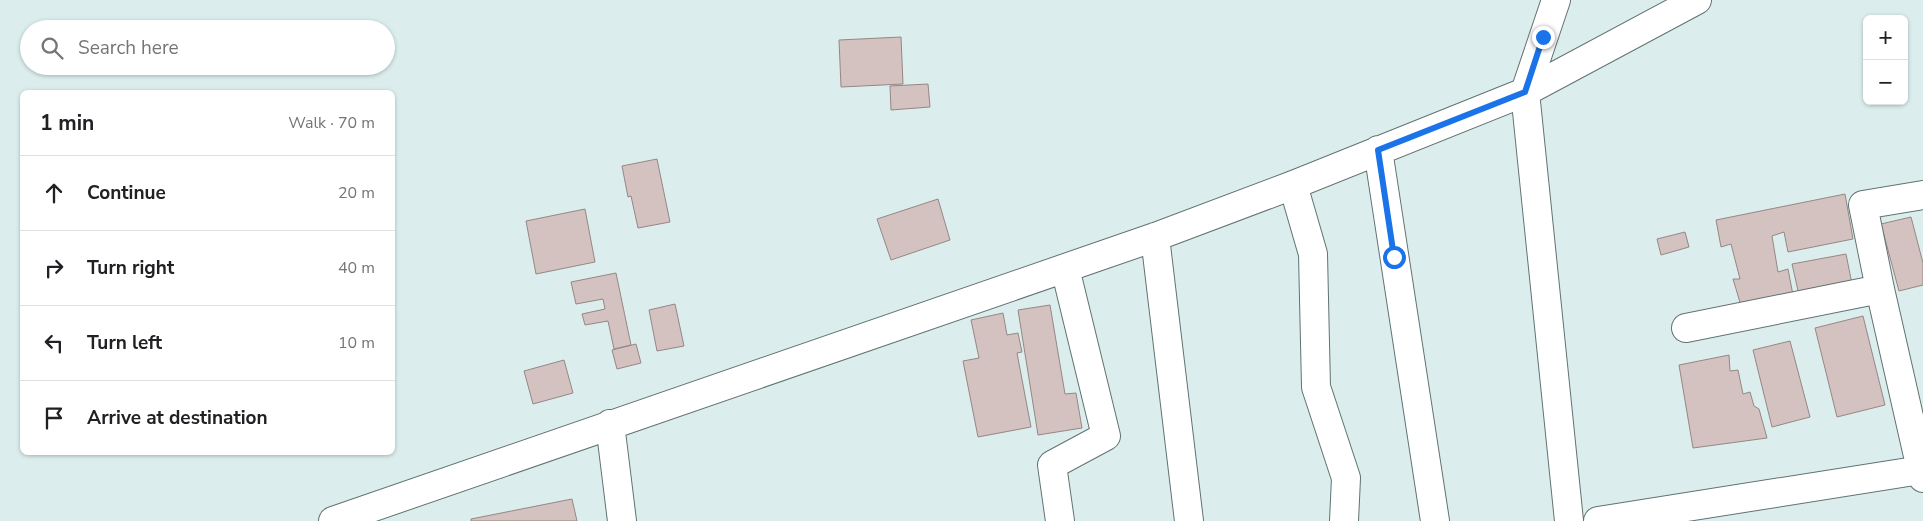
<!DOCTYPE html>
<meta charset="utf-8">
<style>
body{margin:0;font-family:"Nunito Sans",sans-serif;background:#f6f6f6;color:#202124}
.controls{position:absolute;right:15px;top:15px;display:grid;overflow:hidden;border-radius:8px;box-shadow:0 1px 4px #0004}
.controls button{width:45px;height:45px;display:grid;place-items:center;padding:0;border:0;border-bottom:1px solid #e0e0e0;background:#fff;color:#202124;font:25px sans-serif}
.stop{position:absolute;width:15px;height:15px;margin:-11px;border:4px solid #1a73e8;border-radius:50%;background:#fff}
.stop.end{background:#1a73e8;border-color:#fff;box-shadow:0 1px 5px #0008}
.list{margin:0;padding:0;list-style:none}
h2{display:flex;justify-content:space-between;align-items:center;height:65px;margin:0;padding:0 20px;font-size:21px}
h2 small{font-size:16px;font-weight:400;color:#757577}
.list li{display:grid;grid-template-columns:32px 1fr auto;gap:15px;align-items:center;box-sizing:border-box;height:75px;padding:0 20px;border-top:1px solid #e0e0e0}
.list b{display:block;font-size:19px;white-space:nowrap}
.list em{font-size:16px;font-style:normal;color:#757577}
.icon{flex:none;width:28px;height:28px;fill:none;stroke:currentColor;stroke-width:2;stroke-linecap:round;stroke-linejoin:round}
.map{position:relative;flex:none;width:1923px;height:521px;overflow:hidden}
.search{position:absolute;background:#fff;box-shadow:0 1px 4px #0004;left:20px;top:20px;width:375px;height:55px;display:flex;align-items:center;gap:12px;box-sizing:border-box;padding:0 18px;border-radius:28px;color:#757577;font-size:19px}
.panel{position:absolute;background:#fff;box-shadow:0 1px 4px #0004;left:20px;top:90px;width:375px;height:365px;border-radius:8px}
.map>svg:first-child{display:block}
</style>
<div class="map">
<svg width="1923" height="521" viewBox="0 0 1923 521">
<rect width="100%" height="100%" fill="#dbeeed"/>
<path fill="#d3c2bf" stroke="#968784" d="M901,37L903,84L841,87L839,40Z
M928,84L930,107L891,110L890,86Z
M657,159L670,222L638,228L631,196L628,197L622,166Z
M1845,194L1853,239L1788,252L1784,232L1772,236L1778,272L1788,269L1793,295L1742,309L1733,279H1740L1731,244L1721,247L1716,220Z
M938,199L950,240L891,260L877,219Z
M585,209L595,262L536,274L526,221Z
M1911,217L1923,263V285L1899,291L1881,224Z
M1685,232L1689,247L1661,255L1657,239Z
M1846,254L1852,284L1799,295L1792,264Z
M616,273L631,345L614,349L608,321L585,325L582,314L605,309L603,299L576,304L571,282Z
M675,304L684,346L657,351L649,310Z
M1050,305L1065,394L1076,393L1082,428L1038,435L1018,310Z
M1003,313L1007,335L1018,333L1022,352L1017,353L1031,427L978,437L963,361L979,358L971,320Z
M1863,316L1885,405L1837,417L1815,328Z
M1790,341L1810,417L1772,427L1753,350Z
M636,344L641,363L617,369L612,350Z
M1729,355L1730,371L1738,370L1743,394L1750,392L1754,406L1759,409L1767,438L1693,448L1679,365Z
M564,360L573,393L533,404L524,371Z
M572,499L577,521H471V519Z"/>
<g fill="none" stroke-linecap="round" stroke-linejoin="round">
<g stroke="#617271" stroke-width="30">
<path id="minor" d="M1556,0L1525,92L1569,521
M1378,150L1435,521
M1293,185L1313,254L1316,387L1346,478L1344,521
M1923,195L1863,205L1880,289L1923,478
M1155,237L1189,521
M1686,328L1880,289
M610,424L622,521
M333,521L1155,237L1293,185L1525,92L1697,0
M1060,521L1052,465L1106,436L1065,268
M1598,521L1921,470"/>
</g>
<use href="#minor" stroke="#fff" stroke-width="28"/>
</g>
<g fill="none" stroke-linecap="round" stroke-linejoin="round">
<path stroke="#1a73e8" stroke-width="6" d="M1394,257L1378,150L1525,92L1543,37"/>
</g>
</svg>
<div class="controls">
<button>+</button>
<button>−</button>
</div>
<div class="stop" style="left:1394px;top:257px"></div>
<div class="stop end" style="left:1543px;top:37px"></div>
<div class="search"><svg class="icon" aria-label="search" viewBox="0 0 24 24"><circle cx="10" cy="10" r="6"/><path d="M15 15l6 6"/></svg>Search here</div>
<section class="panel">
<h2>1 min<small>Walk · 70 m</small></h2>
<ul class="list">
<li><svg class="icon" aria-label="ahead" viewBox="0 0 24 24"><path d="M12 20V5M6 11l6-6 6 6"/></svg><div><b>Continue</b></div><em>20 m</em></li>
<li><svg class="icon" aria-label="right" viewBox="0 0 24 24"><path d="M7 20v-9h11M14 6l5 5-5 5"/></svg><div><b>Turn right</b></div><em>40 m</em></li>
<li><svg class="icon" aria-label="left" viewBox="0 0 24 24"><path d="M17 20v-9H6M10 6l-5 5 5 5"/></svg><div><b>Turn left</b></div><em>10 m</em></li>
<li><svg class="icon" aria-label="arrive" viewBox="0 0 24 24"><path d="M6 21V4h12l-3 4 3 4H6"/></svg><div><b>Arrive at destination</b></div></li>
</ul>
</section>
</div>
